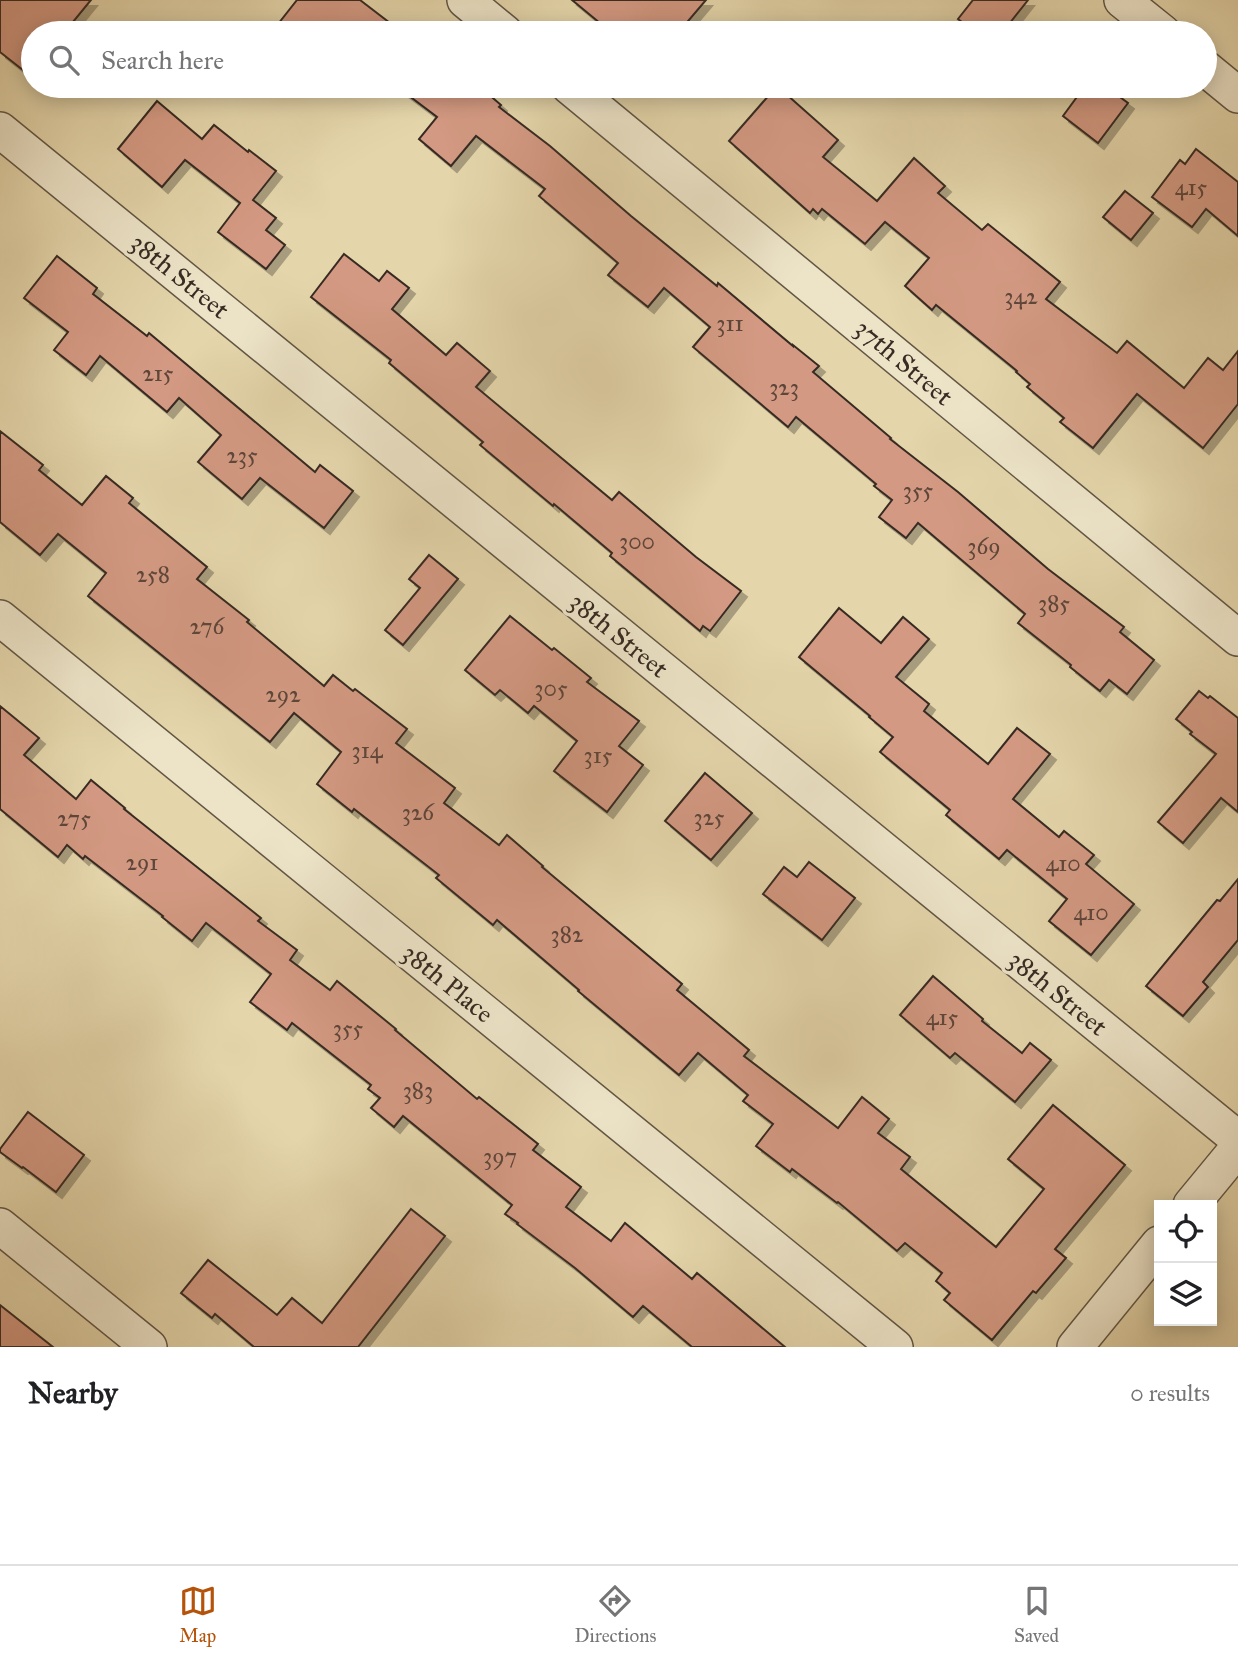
<!DOCTYPE html>
<style>
body{margin:0;font-family:"IM FELL Great Primer",serif;background:#f6f6f6;color:#202124}
.controls{position:absolute;right:21px;bottom:21px;display:grid;overflow:hidden;border-radius:0px;box-shadow:0 4px 18px #0003}
.controls button{width:63px;height:63px;display:grid;place-items:center;padding:0;border:0;border-bottom:2px solid #e0e0e0;background:#fff;color:#202124;font:35px sans-serif}
.list{margin:0;padding:0;list-style:none}
h2{display:flex;justify-content:space-between;align-items:center;height:91px;margin:0;padding:0 28px;font-size:30px}
h2 small{font-size:23px;font-weight:400;color:#757577}
.icon{flex:none;width:38px;height:38px;fill:none;stroke:currentColor;stroke-width:2;stroke-linecap:round;stroke-linejoin:round}
.map{position:relative;flex:none;width:1238px;height:1347px;overflow:hidden}
.search{position:absolute;background:#fff;box-shadow:0 4px 18px #0003;left:21px;right:21px;top:21px;height:77px;display:flex;align-items:center;gap:18px;box-sizing:border-box;padding:0 24px;border-radius:38px;color:#757577;font-size:26px}
.sheet{height:217px;background:#fff}
nav{display:flex;justify-content:space-around;align-items:center;box-sizing:border-box;height:98px;border-top:2px solid #e0e0e0;background:#fff;font-size:19px;color:#757577}
nav a{display:grid;justify-items:center;gap:4px}
nav .on{color:#b45309}
.map>svg:first-child{display:block}
</style>
<div class="map">
<svg width="1238" height="1347" viewBox="0 0 1238 1347">
<defs>
<filter id="shadow"><feDropShadow dx="6" dy="6" stdDeviation="0" flood-color="#0004"/></filter>
</defs>
<rect width="100%" height="100%" fill="#e4d5aa"/>
<filter id="stains"><feTurbulence type="fractalNoise" baseFrequency=".00286" numOctaves="4"/><feColorMatrix values="0 0 0 0 .2 0 0 0 0 .09 0 0 0 0 .02 0 0 0 .5 -.17"/></filter>
<radialGradient id="worn" r=".72"><stop offset=".6" stop-color="#630" stop-opacity="0"/><stop offset="1" stop-color="#630" stop-opacity=".3"/></radialGradient>
<g fill="#d39982" stroke="#372b23" stroke-width="2" filter="url(#shadow)">
<polygon points="0,0 91,0 64,33 33,33 33,78 0,52"/>
<polygon points="297,0 360,0 403,33 271,33"/>
<polygon points="572,0 706,0 678,33 612,33"/>
<polygon points="973,0 1028,0 1002,33 976,33 958,19"/>
<polygon points="396,86 479,86 501,105 499,107 550,146 631,216 717,286 718,283 793,346 793,345 819,366 813,372 891,438 890,439 958,492 1048,569 1124,627 1120,632 1154,660 1127,694 1109,680 1100,691 1070,667 1071,665 1018,623 1025,614 918,523 906,538 879,517 892,500 874,486 876,484 796,417 788,427 693,347 710,327 664,288 648,307 608,275 618,263 539,196 545,189 476,136 451,166 419,139 437,117"/>
<polygon points="777,86 838,140 823,157 877,201 914,158 945,186 938,193 982,230 988,224 1060,282 1046,299 1117,353 1127,341 1184,388 1208,358 1223,370 1238,351 1238,404 1203,448 1137,394 1093,448 1060,422 1064,418 1027,387 1030,384 1016,372 1017,371 936,305 932,310 905,286 929,258 885,222 865,244 822,209 818,214 813,209 810,213 729,141"/>
<polygon points="1085,86 1105,86 1128,103 1098,143 1063,116"/>
<polygon points="157,101 202,139 214,125 248,152 249,150 276,171 253,200 276,218 266,230 285,245 266,269 218,232 240,203 185,160 162,187 118,149"/>
<polygon points="1196,149 1238,182 1238,236 1206,209 1192,227 1152,197 1180,160 1185,164"/>
<polygon points="1125,191 1153,213 1131,240 1103,217"/>
<polygon points="344,254 379,281 387,271 409,288 392,309 446,355 457,343 490,371 476,387 612,500 619,492 696,557 741,591 710,631 703,626 700,631 610,556 612,553 554,504 553,506 480,445 483,442 389,363 391,360 311,297"/>
<polygon points="57,256 97,288 93,294 147,336 149,333 315,472 320,465 353,491 324,528 260,478 242,499 198,462 221,435 179,398 167,412 100,356 86,375 54,350 68,332 24,298"/>
<polygon points="0,431 43,465 39,470 82,505 106,476 133,498 129,503 207,567 197,579 249,620 247,622 324,686 333,675 353,691 355,689 407,729 396,743 455,788 444,803 499,845 507,835 543,866 542,867 682,984 677,990 749,1050 744,1056 838,1128 862,1097 889,1119 878,1133 910,1157 901,1169 996,1247 1044,1189 1008,1159 1053,1105 1125,1165 1055,1249 1066,1258 1036,1293 1033,1291 992,1340 944,1300 950,1293 936,1281 942,1273 905,1243 897,1251 838,1202 837,1203 792,1169 790,1172 756,1146 773,1124 743,1101 748,1095 698,1053 679,1075 578,991 579,990 497,920 493,925 436,878 439,875 354,809 352,812 317,784 341,752 294,713 270,742 88,596 106,573 58,534 40,555 0,522"/>
<polygon points="429,555 458,579 403,645 385,630 420,588 409,579"/>
<polygon points="839,608 881,643 903,617 929,639 896,677 929,704 924,711 988,764 1017,728 1050,754 1013,799 1059,837 1064,831 1094,855 1086,864 1134,904 1091,955 1049,921 1067,899 1007,850 999,859 946,815 950,810 880,752 893,737 869,717 870,716 799,657"/>
<polygon points="510,616 552,650 554,648 591,678 587,682 639,721 619,746 643,765 607,812 554,771 577,741 534,706 528,713 500,690 495,695 465,670"/>
<polygon points="1199,691 1208,698 1210,696 1238,718 1238,812 1221,798 1183,843 1158,822 1216,754 1190,734 1192,732 1176,719"/>
<polygon points="0,706 39,738 24,755 76,799 91,780 125,808 124,809 261,918 258,921 297,950 290,960 330,990 337,981 396,1029 395,1030 477,1099 479,1097 538,1144 533,1150 581,1187 566,1207 611,1241 625,1223 692,1279 697,1273 785,1347 692,1347 643,1306 633,1317 575,1268 517,1224 518,1223 505,1214 512,1205 403,1116 394,1127 371,1108 380,1098 368,1089 371,1085 292,1023 287,1030 250,1002 271,974 206,923 192,941 162,917 163,916 85,856 83,859 67,845 58,857 0,809"/>
<polygon points="705,773 752,813 711,860 665,821"/>
<polygon points="809,862 855,898 822,940 763,894 784,867 797,877"/>
<polygon points="1238,879 1238,940 1203,982 1208,987 1183,1016 1146,986 1217,900 1220,901"/>
<polygon points="933,976 983,1019 982,1021 1022,1053 1030,1043 1051,1060 1015,1102 955,1053 950,1058 900,1015"/>
<polygon points="28,1112 84,1155 56,1192 23,1167 22,1168 0,1152 0,1149"/>
<polygon points="411,1209 445,1236 358,1347 254,1347 215,1314 212,1318 181,1293 208,1260 277,1315 292,1298 322,1323"/>
<polygon points="0,1305 53,1347 0,1347"/>
</g>
<g fill="none" stroke-linecap="round" stroke-linejoin="round">
<g stroke="#625645" stroke-width="38">
<g id="street">
<polyline points="465,0 505,33"/>
<polyline points="1122,0 1163,33"/>
<polyline points="1205,68 1238,95"/>
<polyline points="569,86 1238,638"/>
<polyline points="0,130 1238,1139"/>
<polyline points="0,618 895,1347"/>
<polyline points="1191,1205 1238,1148"/>
<polyline points="0,1226 149,1347"/>
<polyline points="1075,1347 1159,1244"/>
</g>
</g>
<use href="#street" stroke="#ede4c8" stroke-width="35"/>
</g>
<g text-anchor="middle" dominant-baseline="central" stroke-width="7" stroke-linejoin="round" paint-order="stroke">
<g font-size="23" fill="#5e463b">
<text x="1191" y="187">415</text>
<text x="1021" y="296">342</text>
<text x="730" y="323">311</text>
<text x="158" y="373">215</text>
<text x="784" y="387">323</text>
<text x="242" y="455">235</text>
<text x="918" y="490">355</text>
<text x="637" y="541">300</text>
<text x="984" y="546">369</text>
<text x="153" y="574">258</text>
<text x="1054" y="603">385</text>
<text x="207" y="626">276</text>
<text x="551" y="688">305</text>
<text x="283" y="694">292</text>
<text x="367" y="750">314</text>
<text x="598" y="755">315</text>
<text x="418" y="812">326</text>
<text x="709" y="817">325</text>
<text x="74" y="818">275</text>
<text x="142" y="862">291</text>
<text x="1063" y="863">410</text>
<text x="1091" y="912">410</text>
<text x="567" y="934">382</text>
<text x="942" y="1017">415</text>
<text x="348" y="1028">355</text>
<text x="418" y="1090">383</text>
<text x="500" y="1156">397</text>
</g>
<g font-size="26" fill="#372b23" stroke="#ede4c8">
<text transform="translate(180 276) rotate(39)">38th Street</text>
<text transform="translate(904 362) rotate(40)">37th Street</text>
<text transform="translate(619 635) rotate(39)">38th Street</text>
<text transform="translate(448 983) rotate(39)">38th Place</text>
<text transform="translate(1058 993) rotate(39)">38th Street</text>
</g>
</g>
<rect width="100%" height="100%" filter="url(#stains)"/>
<rect width="100%" height="100%" fill="url(#worn)"/>
</svg>
<div class="controls">
<button><svg class="icon" aria-label="locate" viewBox="0 0 24 24"><circle cx="12" cy="12" r="6"/><path d="M12 2v4M12 18v4M2 12h4M18 12h4"/></svg></button>
<button><svg class="icon" aria-label="layers" viewBox="0 0 24 24"><path d="M12 4l9 5-9 5-9-5zM3 14l9 5 9-5"/></svg></button>
</div>
<div class="search"><svg class="icon" aria-label="search" viewBox="0 0 24 24"><circle cx="10" cy="10" r="6"/><path d="M15 15l6 6"/></svg>Search here</div>
</div>
<section class="sheet">
<h2>Nearby<small>0 results</small></h2>
<ul class="list">
</ul>
</section>
<nav>
<a class="on"><svg class="icon" aria-label="map" viewBox="0 0 24 24"><path d="M3 6l6-2 6 2 6-2v14l-6 2-6-2-6 2zM9 4v14M15 6v14"/></svg>Map</a>
<a><svg class="icon" aria-label="directions" viewBox="0 0 24 24"><path d="M12 3l9 9-9 9-9-9zM9 14v-3h6M13 9l2 2-2 2"/></svg>Directions</a>
<a><svg class="icon" aria-label="saved" viewBox="0 0 24 24"><path d="M7 4h10v16l-5-4-5 4z"/></svg>Saved</a>
</nav>
